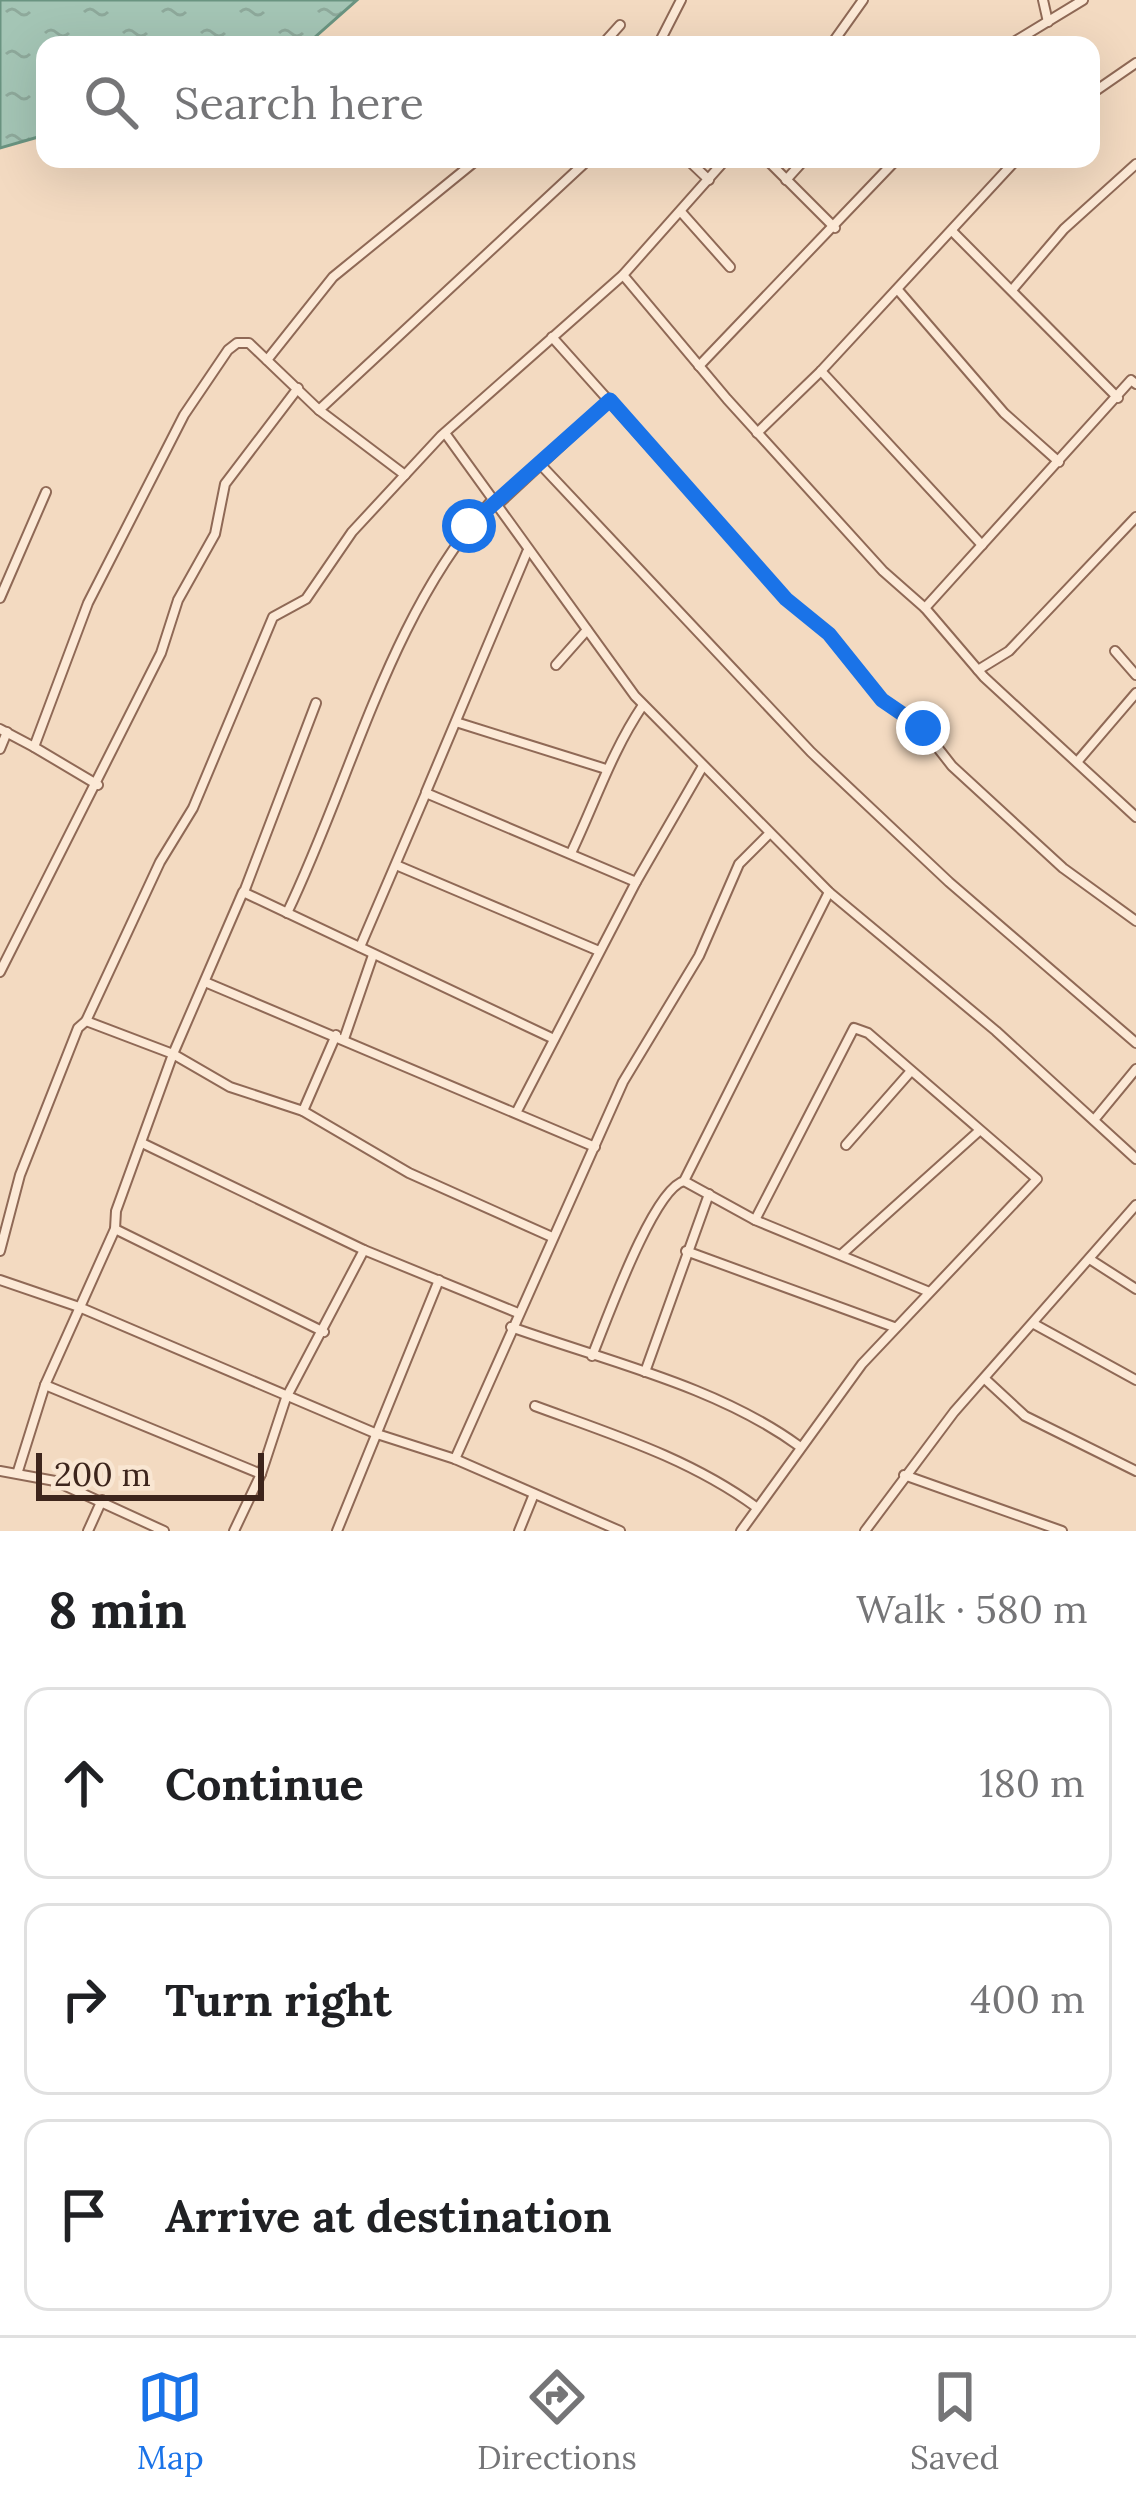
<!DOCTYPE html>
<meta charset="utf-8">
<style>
body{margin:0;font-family:Lora,serif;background:#f2f2f2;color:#202124}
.scale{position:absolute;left:36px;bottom:30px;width:228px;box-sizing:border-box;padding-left:12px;border:6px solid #3d251c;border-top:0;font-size:33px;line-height:42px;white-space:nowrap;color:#3d251c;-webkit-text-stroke:9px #f9e6d2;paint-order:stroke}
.stop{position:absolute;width:36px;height:36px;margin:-27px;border:9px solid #1a73e8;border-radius:50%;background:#fff}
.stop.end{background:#1a73e8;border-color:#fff;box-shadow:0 3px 12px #0008}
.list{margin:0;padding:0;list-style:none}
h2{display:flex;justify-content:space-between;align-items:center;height:156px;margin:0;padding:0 48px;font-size:51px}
h2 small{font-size:39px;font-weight:400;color:#757577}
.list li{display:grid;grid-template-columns:78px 1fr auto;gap:36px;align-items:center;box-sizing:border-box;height:192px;margin:0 24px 24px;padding:0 24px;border:3px solid #e0e0e0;border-radius:24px}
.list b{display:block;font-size:45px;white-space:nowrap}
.list em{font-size:39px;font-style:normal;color:#757577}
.icon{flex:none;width:66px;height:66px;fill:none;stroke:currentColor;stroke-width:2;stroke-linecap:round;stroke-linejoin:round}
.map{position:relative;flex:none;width:1136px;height:1531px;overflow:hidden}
.search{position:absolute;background:#fff;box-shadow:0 12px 48px #0002;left:36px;right:36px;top:36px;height:132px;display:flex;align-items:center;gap:30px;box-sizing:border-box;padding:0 42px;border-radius:24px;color:#757577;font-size:45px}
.sheet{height:804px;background:#fff}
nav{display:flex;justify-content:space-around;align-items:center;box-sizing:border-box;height:168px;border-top:3px solid #e0e0e0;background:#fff;font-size:33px;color:#757577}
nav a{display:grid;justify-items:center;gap:6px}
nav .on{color:#1a73e8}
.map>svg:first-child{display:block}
</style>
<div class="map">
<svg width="1136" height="1531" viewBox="0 0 1136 1531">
<defs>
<pattern id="water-ripples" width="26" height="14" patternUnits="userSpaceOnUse" patternTransform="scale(3)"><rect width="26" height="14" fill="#a4c5b5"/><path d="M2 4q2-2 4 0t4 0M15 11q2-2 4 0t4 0" fill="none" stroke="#8ea99b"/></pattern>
</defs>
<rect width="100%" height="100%" fill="#f3dac1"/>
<polygon fill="url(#water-ripples)" stroke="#6a9481" stroke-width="3" points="0,0 357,0 306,45 45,45 45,135 0,148"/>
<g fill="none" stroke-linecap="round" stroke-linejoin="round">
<g stroke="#8f6956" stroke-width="12">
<g id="minor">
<polyline points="1043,0 1048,22"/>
<polyline points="602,45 620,25"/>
<polyline points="658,45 681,0"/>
<polyline points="831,45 863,0"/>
<polyline points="1009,45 1083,0"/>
<polyline points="1091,94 1136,63"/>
<polyline points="687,159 709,180"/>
<polyline points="766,159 835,228"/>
<polyline points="786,180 805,159"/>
<polyline points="682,213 730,267"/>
<polyline points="952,231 1118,398"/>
<polyline points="623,275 727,399 883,571 925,608 984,677 1136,817"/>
<polyline points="898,290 1004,413 1059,462"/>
<polyline points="1012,290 1064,229 1136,164"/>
<polyline points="552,337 786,599 829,634 882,700 923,729 952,766 1063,868 1136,921"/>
<polyline points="267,360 333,277 478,159"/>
<polyline points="699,366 897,159"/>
<polyline points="821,371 982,545"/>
<polyline points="319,410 589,159"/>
<polyline points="445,433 635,696 829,892 996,1031 1136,1159"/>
<polyline points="757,433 821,371 1017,159"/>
<polyline points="540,464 811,752 949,882 1136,1043"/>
<polyline points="496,506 610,400"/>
<polyline points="0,598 46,492"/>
<polyline points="925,608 1131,380 1136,384"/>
<polyline points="1115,651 1136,675"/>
<polyline points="556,665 587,630"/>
<polyline points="978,670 1009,651 1136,517"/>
<polyline points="459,723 606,769"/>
<polyline points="0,729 34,747"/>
<polyline points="0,749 7,732"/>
<polyline points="1077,762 1136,693"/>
<polyline points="98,785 34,747 88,603 184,415 228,350 237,343 249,343 319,410 405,475"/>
<polyline points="426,792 527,552"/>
<path d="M572 851C596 800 612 751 643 705"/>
<polyline points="396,865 599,951"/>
<polyline points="244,892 316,703"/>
<path d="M287 913C353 776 389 614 493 499"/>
<polyline points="360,947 426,793 636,882"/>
<polyline points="0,972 161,653 178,600 215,534 225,484 298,388"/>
<polyline points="205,982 595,1147"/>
<polyline points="86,1021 160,862 193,808 273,617 306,599 352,532 441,436 623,275 726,159"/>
<polyline points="344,1039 373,955"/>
<polyline points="303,1111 336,1035"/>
<polyline points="516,1113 636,882 703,766"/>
<polyline points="1094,1120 1136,1069"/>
<polyline points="142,1143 364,1250 518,1313"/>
<polyline points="846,1145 911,1071"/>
<polyline points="684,1181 755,1220 927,1291"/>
<polyline points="115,1229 324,1332"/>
<polyline points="0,1251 20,1175 78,1028 86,1021 173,1054 230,1087 303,1111 409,1173 552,1237"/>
<polyline points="686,1251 894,1327"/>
<polyline points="842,1254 979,1131"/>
<polyline points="1091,1260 1136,1289"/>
<polyline points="0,1280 79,1307 377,1434 455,1459 620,1531"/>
<polyline points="1034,1324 1136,1380"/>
<path d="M511 1327C606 1361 717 1386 799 1446"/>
<path d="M592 1356C606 1322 653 1189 684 1181L829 892"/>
<polyline points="645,1372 709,1194"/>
<polyline points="985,1379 1025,1416 1136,1471"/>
<polyline points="45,1385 261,1474"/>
<path d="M535 1406C611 1434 689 1458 756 1507"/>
<polyline points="455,1459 623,1082 699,956 739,864 769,834"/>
<polyline points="0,1471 55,1481 164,1531"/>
<polyline points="18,1471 45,1385 115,1229 116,1211 173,1054 243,892 554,1039"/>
<polyline points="904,1475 1062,1531"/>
<polyline points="88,1531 102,1500"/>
<polyline points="234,1531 261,1474 286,1398 364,1250"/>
<polyline points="337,1531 439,1280"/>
<polyline points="519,1531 534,1494"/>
<polyline points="741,1531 862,1364 1037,1179 868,1033 854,1028 755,1220"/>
<polyline points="865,1531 954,1412 1136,1205"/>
</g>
</g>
<use href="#minor" stroke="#fce9d6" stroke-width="8"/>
</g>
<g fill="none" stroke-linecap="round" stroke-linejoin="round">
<polyline stroke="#1a73e8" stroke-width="15" points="469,526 610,400 786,599 829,634 882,700 923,728"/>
</g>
</svg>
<div class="scale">200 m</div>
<div class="stop" style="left:469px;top:526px"></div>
<div class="stop end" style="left:923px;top:728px"></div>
<div class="search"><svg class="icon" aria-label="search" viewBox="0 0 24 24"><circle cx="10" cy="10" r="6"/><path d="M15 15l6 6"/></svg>Search here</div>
</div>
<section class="sheet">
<h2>8 min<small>Walk · 580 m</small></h2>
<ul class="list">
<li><svg class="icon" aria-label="ahead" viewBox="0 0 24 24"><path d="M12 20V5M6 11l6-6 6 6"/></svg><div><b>Continue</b></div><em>180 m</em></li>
<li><svg class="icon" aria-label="right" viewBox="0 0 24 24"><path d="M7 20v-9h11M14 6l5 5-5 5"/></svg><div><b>Turn right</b></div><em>400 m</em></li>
<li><svg class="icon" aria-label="arrive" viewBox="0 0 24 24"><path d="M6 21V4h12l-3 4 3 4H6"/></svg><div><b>Arrive at destination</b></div></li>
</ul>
</section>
<nav>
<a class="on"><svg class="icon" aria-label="map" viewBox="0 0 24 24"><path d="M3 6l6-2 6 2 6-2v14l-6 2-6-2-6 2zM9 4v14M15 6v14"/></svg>Map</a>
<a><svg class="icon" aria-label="directions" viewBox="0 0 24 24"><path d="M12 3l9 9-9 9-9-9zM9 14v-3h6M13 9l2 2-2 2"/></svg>Directions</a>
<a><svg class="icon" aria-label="saved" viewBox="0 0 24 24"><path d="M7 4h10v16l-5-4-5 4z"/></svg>Saved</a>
</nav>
